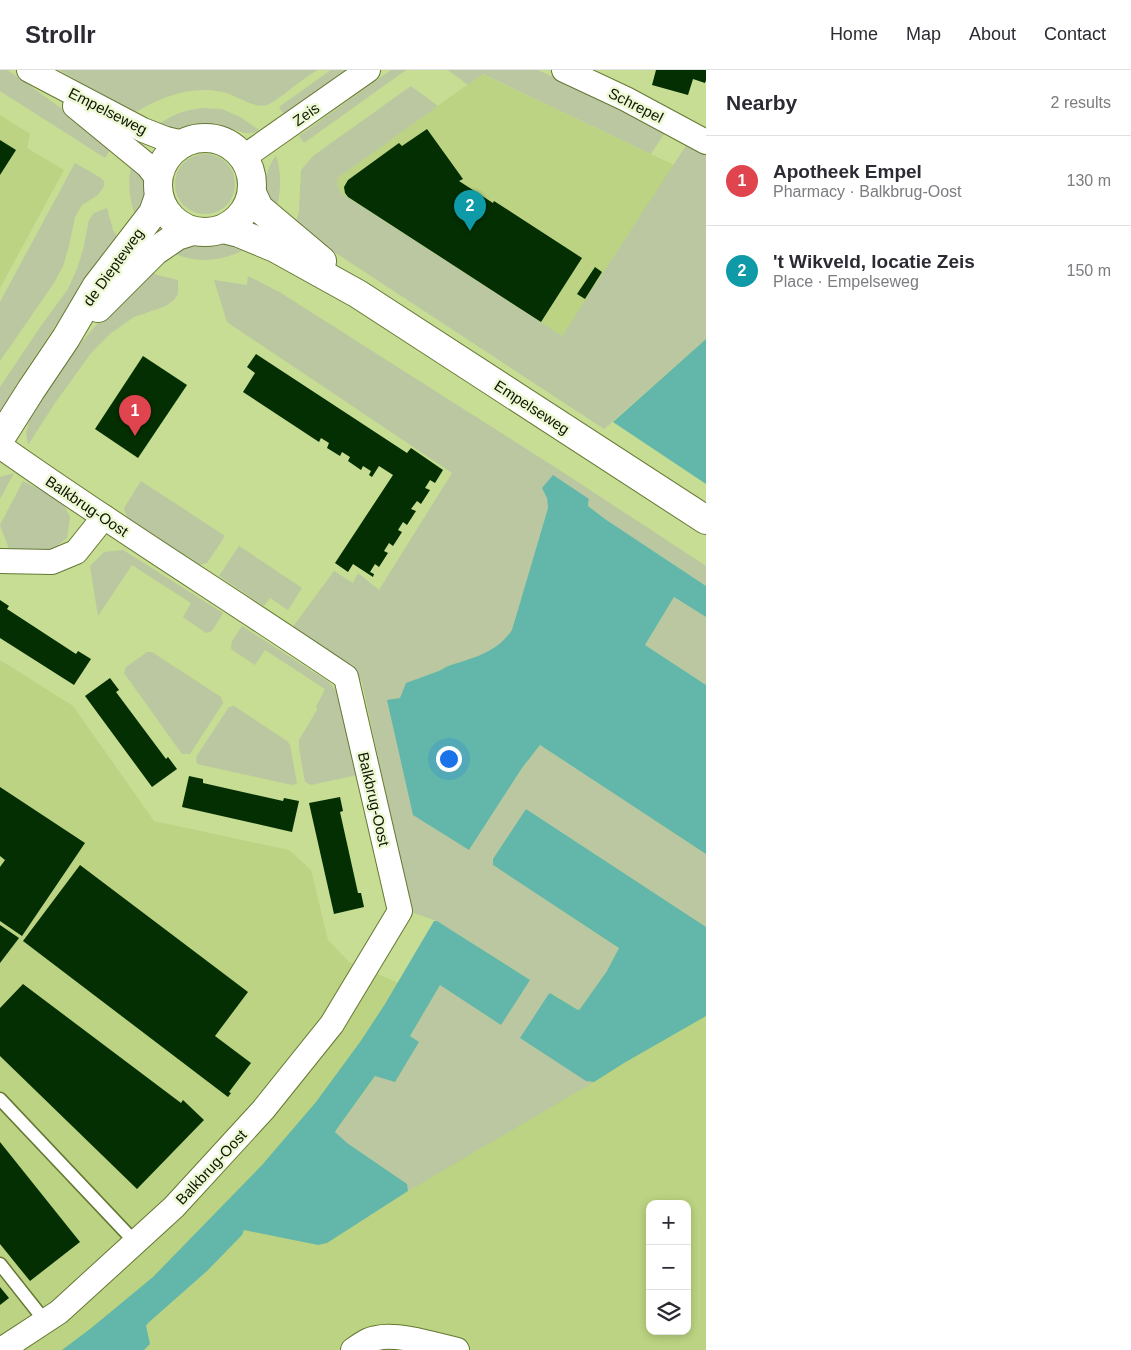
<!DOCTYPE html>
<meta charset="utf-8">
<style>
body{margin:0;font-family:Arial,sans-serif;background:#f7f7f7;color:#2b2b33}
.controls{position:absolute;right:15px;bottom:15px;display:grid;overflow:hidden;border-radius:10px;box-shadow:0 2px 8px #0003}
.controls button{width:45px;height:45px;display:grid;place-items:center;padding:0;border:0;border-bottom:1px solid #e1e1e2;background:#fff;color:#2b2b33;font:25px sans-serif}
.you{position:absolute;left:448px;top:688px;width:18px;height:18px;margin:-12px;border:4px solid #fff;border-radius:50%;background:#1a73e8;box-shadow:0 0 0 8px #1a73e833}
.badge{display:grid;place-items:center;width:32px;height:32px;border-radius:50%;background:#b45309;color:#fff;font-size:16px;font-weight:700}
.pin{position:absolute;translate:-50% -41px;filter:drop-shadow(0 1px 2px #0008)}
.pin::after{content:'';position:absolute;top:26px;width:18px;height:15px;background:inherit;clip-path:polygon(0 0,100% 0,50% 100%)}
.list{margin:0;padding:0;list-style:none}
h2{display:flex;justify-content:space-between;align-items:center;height:65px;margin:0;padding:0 20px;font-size:21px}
h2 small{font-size:16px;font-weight:400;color:#7c7c81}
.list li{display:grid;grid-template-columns:32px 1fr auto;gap:15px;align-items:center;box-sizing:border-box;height:90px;padding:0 20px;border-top:1px solid #e1e1e2}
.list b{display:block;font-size:19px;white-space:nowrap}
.list p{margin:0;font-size:16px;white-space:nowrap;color:#7c7c81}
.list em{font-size:16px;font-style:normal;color:#7c7c81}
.icon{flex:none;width:28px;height:28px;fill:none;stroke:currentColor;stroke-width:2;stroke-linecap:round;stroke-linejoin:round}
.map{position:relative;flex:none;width:706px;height:1280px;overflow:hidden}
header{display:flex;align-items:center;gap:30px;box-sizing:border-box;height:70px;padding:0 25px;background:#fff;border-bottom:1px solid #e1e1e2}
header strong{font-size:24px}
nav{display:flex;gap:28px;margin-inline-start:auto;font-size:18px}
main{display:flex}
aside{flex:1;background:#fff}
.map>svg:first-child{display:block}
</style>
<header>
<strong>Strollr</strong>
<nav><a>Home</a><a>Map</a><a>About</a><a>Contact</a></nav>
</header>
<main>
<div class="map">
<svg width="706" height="1280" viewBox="0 0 706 1280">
<rect width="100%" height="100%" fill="#c6dd93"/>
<g fill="#bbd382" fill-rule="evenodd">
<polygon points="482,4 674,95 562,266 341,123 338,119 337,113 339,107"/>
<polygon points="0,45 30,64 27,78 64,100 0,218"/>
<path d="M0 590 73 636 154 751 289 780 311 800 328 870 349 892 420 922 706 706V1280H0ZM650 1134H687V1261H650Z"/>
</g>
<g fill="#bac7a1">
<polygon points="0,0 7,0 29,15 113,76 105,88 0,21"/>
<path d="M59 0H317C305 8 294 16 283 25 278 28 272 33 267 35 254 39 236 25 223 22 192 15 159 27 133 44Z"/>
<polygon points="331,0 346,0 284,44 279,37"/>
<polygon points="391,0 406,0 304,73 299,66"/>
<polygon points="448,0 538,0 622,39 666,61 651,84 483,4 468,15"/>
<path d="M411 16 438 36 339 107C336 114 337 117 341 123L562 266 687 74 706 85V269L604 359 293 155 297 149 299 141 301 100 313 86Z"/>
<path d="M201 38 222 39 240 47 259 60 253 63H245L219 55 204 53 189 55 171 60 156 56C172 45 182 41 201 38Z"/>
<circle cx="205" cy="114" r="30"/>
<path d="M276 85C282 105 281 121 276 141 274 137 269 132 267 127 262 113 268 97 276 85Z"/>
<path d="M132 92C149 117 147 121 137 150 129 130 127 112 132 92Z"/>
<polygon points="75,93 101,108 104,111 104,116 98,125 82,135 75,147 69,176 63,196 54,213 0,291 0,232"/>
<polygon points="107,138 113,160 120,171 53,259 17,313 0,343 0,317 43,253 68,219 77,199 83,180 89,150 94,143"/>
<path d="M227 171 244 180C217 193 195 193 167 181L192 174H215Z"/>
<polygon points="146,198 157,205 178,210 178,224 174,230 166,236 134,247 111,263 91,283 55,333 28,375 26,363 32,341 79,275"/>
<path d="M248 206 281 223 558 399 706 496V516L605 449 588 436V433L589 429 547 428 548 438 512 561C496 584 471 588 446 597L439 601 469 780 522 698 540 675 706 784V857L526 739 493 795 619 878 607 901 580 939 578 940 554 924 586 1011 594 1012 408 1121 407 1114 347 1073 335 1062 336 1060 376 1006 395 1012 419 972 410 966 440 915 501 955 530 910 437 851 411 842 362 612 352 596 292 558 334 501 353 513 358 503 379 520 452 403 227 252 214 210 247 215Z"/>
<polygon points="14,403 0,429 0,407"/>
<polygon points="23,411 62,431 70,447 67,468 50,481 9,479 0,455"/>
<polygon points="141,411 225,466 207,493 200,495 127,447 124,438"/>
<polygon points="239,476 302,518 288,540 270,528 264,536 219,506"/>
<polygon points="123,480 223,543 212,561 206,563 183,547 191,533 132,495 98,546 90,496 104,482"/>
<polygon points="674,527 706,547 706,615 645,575"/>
<polygon points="242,556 329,612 337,622 357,705 311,715 305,712 299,678 299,670 317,640 316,637 325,619 265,580 255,595 231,579 232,571"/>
<polygon points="147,582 152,582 221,627 223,633 190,684 182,684 124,603 126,597"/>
<polygon points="234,636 287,671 290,675 297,713 292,715 197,694 196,687 229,637"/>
</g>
<g fill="#62b7aa">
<polygon points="706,269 706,414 613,352"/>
<path d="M553 405 589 429 588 433V436L605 449 706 516V547L674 527 645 575 706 615V784L540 675 522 698 469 780 413 745 387 630 400 628 406 613 439 601 446 597C471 588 496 584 512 560L548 438 547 428 542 418Z"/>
<polygon points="526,739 706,857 706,946 624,993 594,1012 586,1011 520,968 548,925 550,923 578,940 580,939 607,901 619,878 493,795 493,789"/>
<polygon points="434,851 437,851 530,910 501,955 440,915 410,966 419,972 395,1012 375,1006 336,1060 335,1062 347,1073 407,1114 408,1121 327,1173 318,1175 244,1160 242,1165 207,1201 148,1253 146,1256 150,1274 144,1280 62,1280 90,1259 153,1207 262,1095 316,1032 360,972 385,934"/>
</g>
<g fill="#032f02">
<polygon points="656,0 706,0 706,10 705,13 693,9 688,25 652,15"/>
<polygon points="427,59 463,109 459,111 493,133 494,131 582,188 541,252 348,127 345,123 344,117 348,110 399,73 402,76"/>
<polygon points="0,70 16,80 0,105"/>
<polygon points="595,197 602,202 585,229 577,224"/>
<polygon points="256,284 407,383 411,378 443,400 435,413 430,410 425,418 430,420 421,434 417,431 411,439 416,441 407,455 403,452 398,460 402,462 393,476 389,473 384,481 388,483 379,497 375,494 370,502 374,504 373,507 353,494 348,502 335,493 393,405 379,396 372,407 369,405 371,401 363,396 361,400 348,391 350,387 342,382 340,386 327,378 329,373 321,368 319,372 243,322 255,303 247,297"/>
<polygon points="143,286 187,315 138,388 95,359"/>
<polygon points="0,530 9,536 7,539 76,584 78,581 91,589 74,615 0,568"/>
<polygon points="110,608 119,620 116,622 166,689 168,687 177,699 152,717 85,626"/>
<polygon points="189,706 203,709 203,713 283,731 284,728 299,731 292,762 182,737"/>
<polygon points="0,717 85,773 22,866 0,851 0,797 5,790 0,786"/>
<polygon points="340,727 343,741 340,742 358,823 361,823 364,837 334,844 309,733"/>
<polygon points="80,795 248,922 215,966 251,993 229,1022 231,1023 228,1027 23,871"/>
<polygon points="0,855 19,868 0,893"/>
<polygon points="23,914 181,1033 183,1030 204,1050 137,1119 0,986 0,938"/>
<polygon points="0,1072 80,1172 30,1211 0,1174"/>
<polygon points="0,1217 9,1228 0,1235"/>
</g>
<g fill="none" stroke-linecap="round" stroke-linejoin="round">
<g stroke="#657832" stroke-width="15">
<g id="lane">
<polyline points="0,1029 135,1172"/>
<polyline points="0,1194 45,1251"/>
</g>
</g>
<g stroke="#657832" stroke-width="26">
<g id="street">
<polyline points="29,0 143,60 166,69 183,73"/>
<polyline points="564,0 626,29 706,72"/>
<polyline points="75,36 148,96 158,109"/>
<polyline points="244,87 368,0"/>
<path d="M0 376C113 456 231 529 346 607L400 841 332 954 263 1040 174 1137 59 1242 1 1280"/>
<polyline points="0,491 52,492 76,482 104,447"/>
<path d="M353 1280C360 1275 368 1269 377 1268 398 1263 436 1275 457 1280"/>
</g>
</g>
<g stroke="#657832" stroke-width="30">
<g id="secondary">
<circle cx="205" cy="115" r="47"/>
<polyline points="252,123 259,138 322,191"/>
<polyline points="223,159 239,163 275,178 358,224 706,450"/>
<polyline points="98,238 155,181 177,166 193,161"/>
<polyline points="0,369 31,320 66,268 96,217 153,143 159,126"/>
</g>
</g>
<use href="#lane" stroke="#fff" stroke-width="12"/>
<use href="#street" stroke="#fff" stroke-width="24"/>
<use href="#secondary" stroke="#fff" stroke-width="28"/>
</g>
<g text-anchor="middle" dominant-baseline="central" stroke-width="5" stroke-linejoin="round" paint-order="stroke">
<g font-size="15" fill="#0f1600" stroke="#edf9d4">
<text transform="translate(636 35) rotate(27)">Schrepel</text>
<text transform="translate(108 41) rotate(27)">Empelseweg</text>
<text transform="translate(306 44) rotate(-35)">Zeis</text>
<text transform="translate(113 197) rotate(-54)">de Diepteweg</text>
<text transform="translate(532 337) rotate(33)">Empelseweg</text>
<text transform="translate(87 436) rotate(34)">Balkbrug-Oost</text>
<text transform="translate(374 729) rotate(77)">Balkbrug-Oost</text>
<text transform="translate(211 1097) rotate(-47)">Balkbrug-Oost</text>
</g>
</g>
</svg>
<div class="controls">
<button>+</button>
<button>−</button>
<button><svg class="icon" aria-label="layers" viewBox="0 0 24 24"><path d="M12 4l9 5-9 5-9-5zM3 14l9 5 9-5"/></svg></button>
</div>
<div class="you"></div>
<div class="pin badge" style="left:135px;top:366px;background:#e0444e">1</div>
<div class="pin badge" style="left:470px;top:161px;background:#0f9aa8">2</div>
</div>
<aside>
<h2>Nearby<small>2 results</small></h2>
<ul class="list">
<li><span class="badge" style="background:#e0444e">1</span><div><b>Apotheek Empel</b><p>Pharmacy · Balkbrug-Oost</p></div><em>130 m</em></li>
<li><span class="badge" style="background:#0f9aa8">2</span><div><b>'t Wikveld, locatie Zeis</b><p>Place · Empelseweg</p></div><em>150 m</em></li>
</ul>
</aside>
</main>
